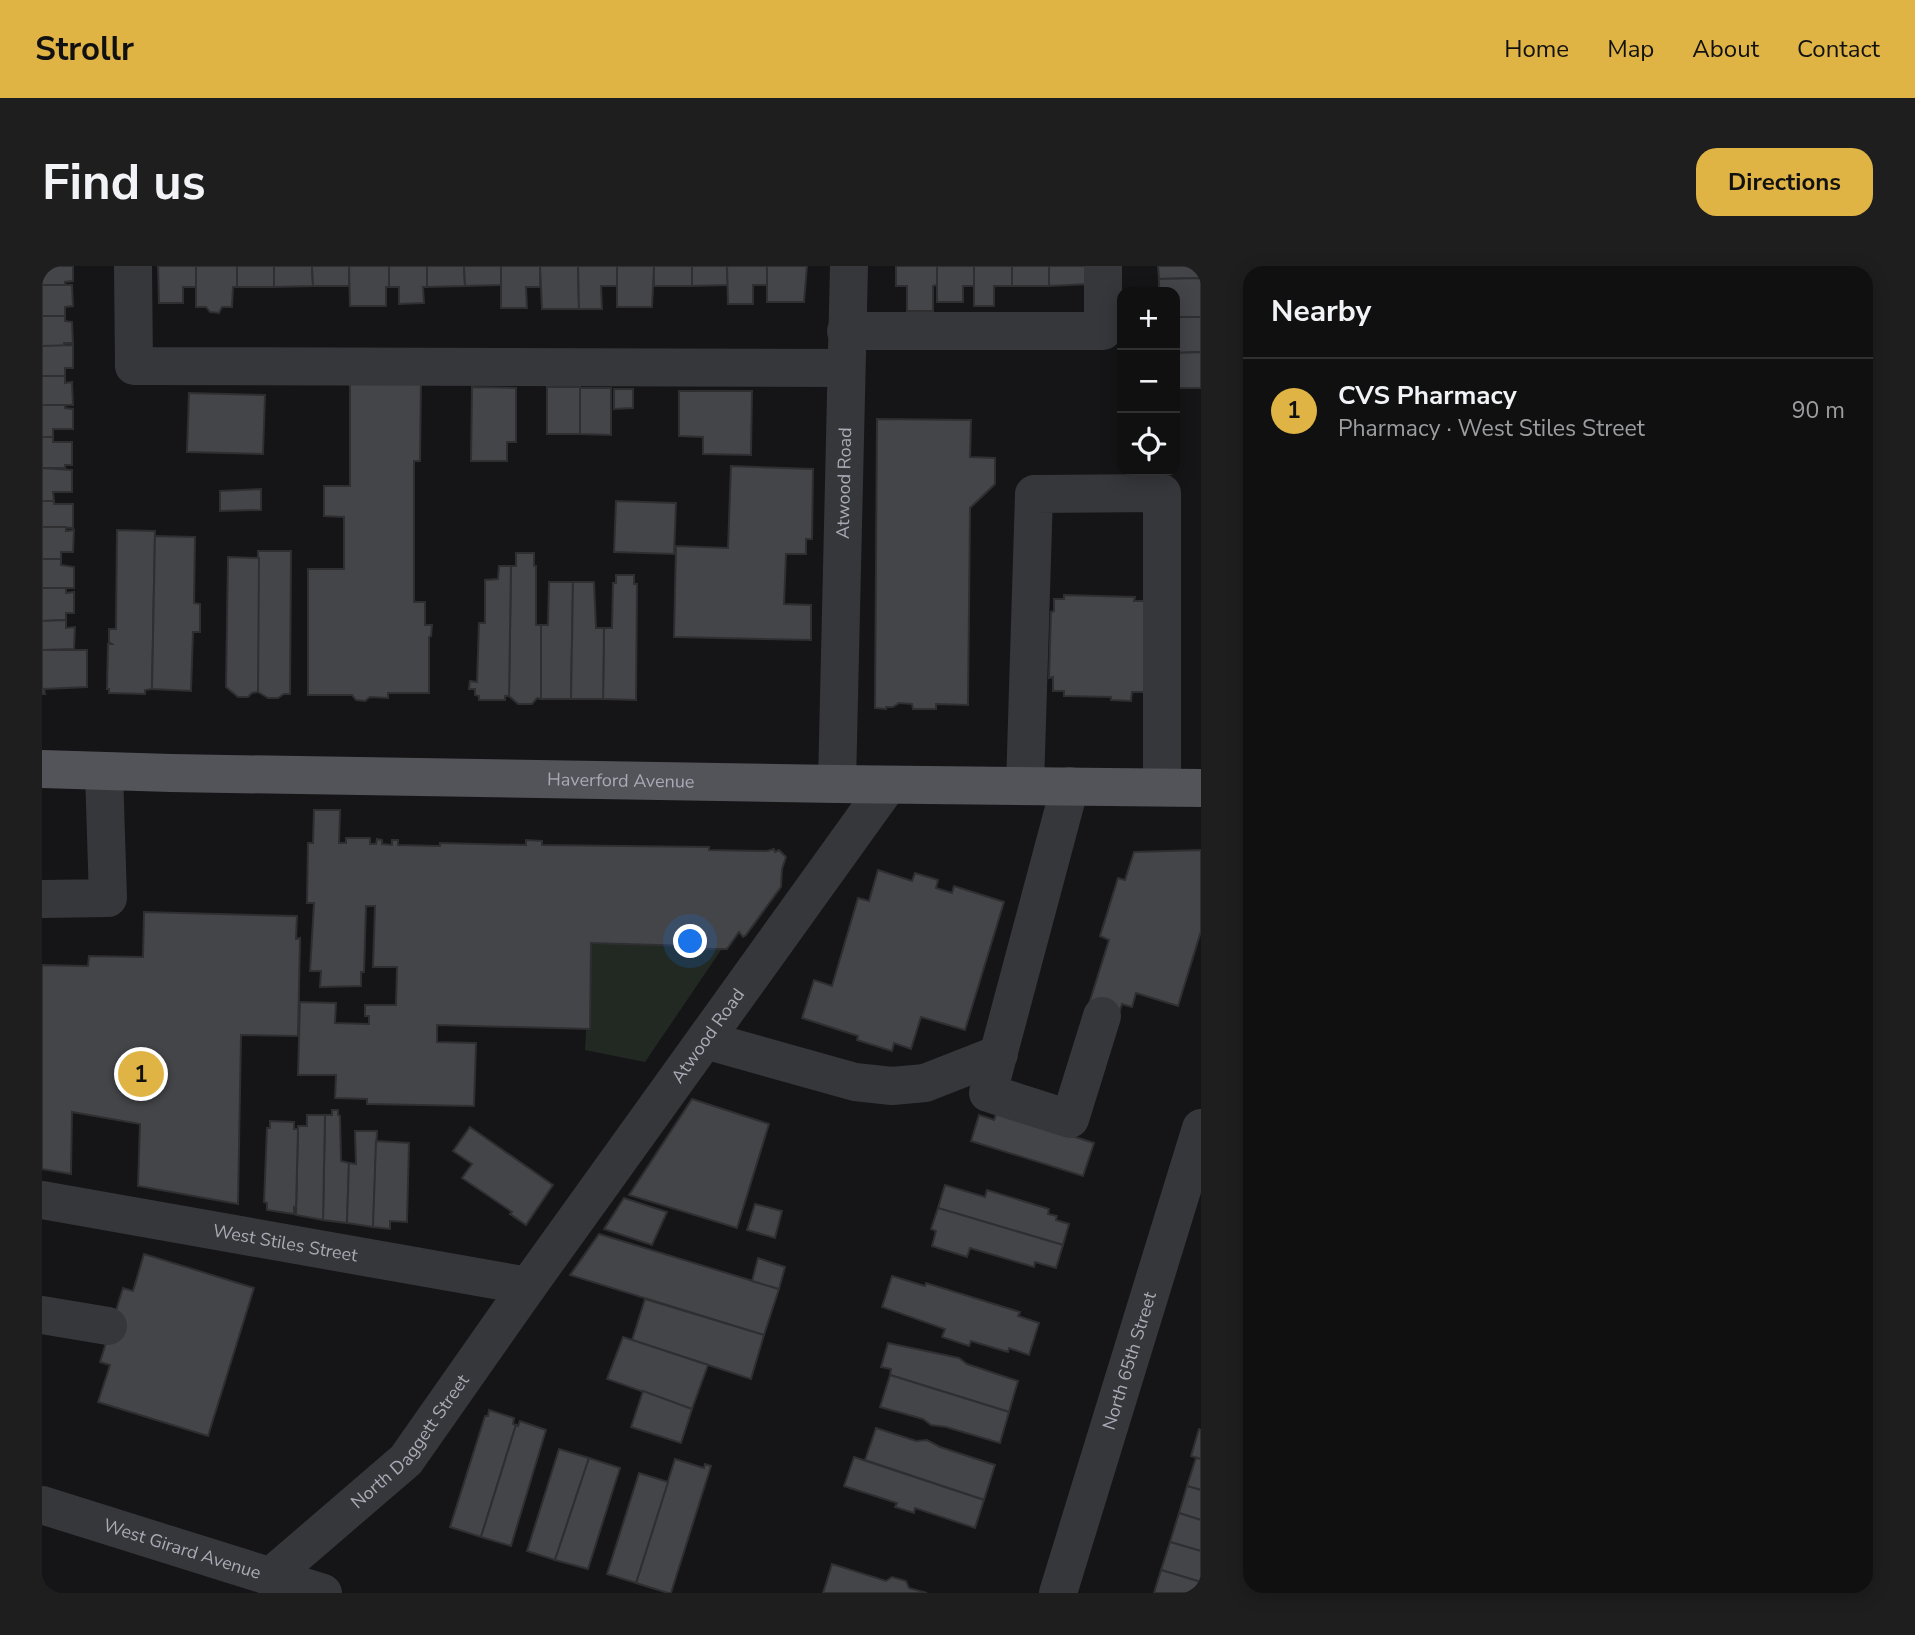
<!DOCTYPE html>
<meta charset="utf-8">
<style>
body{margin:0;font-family:"Nunito Sans",sans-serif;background:#1e1e1f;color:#f1f3f6}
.controls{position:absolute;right:21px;top:21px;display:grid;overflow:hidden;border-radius:14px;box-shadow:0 4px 18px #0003}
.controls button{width:63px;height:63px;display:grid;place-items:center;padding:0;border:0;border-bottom:2px solid #303031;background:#101011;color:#f1f3f6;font:35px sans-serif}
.you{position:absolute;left:649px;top:676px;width:24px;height:24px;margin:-18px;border:5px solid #fff;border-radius:50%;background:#1a73e8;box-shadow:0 0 0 10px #1a73e833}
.badge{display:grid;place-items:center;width:46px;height:46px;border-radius:50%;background:#e0b444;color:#111;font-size:23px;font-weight:700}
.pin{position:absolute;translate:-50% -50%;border:4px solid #fff;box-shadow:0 2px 7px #0006}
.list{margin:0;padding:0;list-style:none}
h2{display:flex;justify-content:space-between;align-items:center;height:91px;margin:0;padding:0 28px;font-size:30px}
h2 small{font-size:23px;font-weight:400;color:#9c9d9f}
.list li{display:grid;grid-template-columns:46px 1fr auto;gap:21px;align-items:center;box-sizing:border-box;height:105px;padding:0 28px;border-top:2px solid #303031}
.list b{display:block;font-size:26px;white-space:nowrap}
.list p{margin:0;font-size:23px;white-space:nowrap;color:#9c9d9f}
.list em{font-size:23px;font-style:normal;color:#9c9d9f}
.icon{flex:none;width:38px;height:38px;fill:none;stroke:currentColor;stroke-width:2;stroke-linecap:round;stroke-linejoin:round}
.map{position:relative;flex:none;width:1159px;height:1327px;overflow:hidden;border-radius:21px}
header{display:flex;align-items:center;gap:42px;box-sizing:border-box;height:98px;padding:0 35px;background:#e0b444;color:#111}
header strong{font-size:33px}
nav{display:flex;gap:38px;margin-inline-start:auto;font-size:24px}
.intro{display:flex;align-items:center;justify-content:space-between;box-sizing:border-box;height:168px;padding:0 42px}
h1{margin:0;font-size:49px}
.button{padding:18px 32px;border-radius:21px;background:#e0b444;color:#111;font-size:24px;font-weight:700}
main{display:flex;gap:42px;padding:0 42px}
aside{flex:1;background:#101011;border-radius:21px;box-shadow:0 4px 18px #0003}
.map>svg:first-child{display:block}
</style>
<header>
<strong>Strollr</strong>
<nav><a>Home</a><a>Map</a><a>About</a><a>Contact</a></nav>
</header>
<div class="intro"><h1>Find us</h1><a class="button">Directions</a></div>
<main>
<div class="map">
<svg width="1159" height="1327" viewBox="0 0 1159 1327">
<rect width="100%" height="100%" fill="#151517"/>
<polygon fill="#222923" points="549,676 681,681 603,796 543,784"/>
<g fill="#444549" stroke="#2f2f32" stroke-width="2">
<polygon points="0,0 31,0 31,15 23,16 23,19 0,19"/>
<polygon points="116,0 154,0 154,21 141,21 141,37 117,37"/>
<polygon points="154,0 195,0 195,21 191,21 190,41 180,41 177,47 168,46 164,41 154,41"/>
<rect x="195" y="0" width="37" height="21"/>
<polygon points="232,0 270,0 271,20 232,21"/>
<polygon points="270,0 307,0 307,20 271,20"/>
<polygon points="307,0 347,0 347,21 344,21 344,40 308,40"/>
<polygon points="347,0 385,0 385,21 381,21 382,37 357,38 357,21 347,21"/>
<polygon points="385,0 422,0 423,20 385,21"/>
<polygon points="422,0 459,0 459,19 423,20"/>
<polygon points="459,0 498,0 498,21 484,21 485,42 459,42"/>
<polygon points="498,0 536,0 537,43 500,43"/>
<polygon points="536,0 575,0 575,20 559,20 560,43 537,43"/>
<polygon points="575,0 612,0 610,41 575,41"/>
<rect x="612" y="0" width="38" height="20"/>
<polygon points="650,0 685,0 686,19 650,20"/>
<polygon points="685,0 725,0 725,19 711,19 711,38 686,38"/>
<polygon points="725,0 765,0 762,36 725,36"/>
<polygon points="854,0 895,0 895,19 891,20 891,45 865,45 865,20 854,20"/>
<polygon points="895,0 932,0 932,20 921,20 921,36 895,36"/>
<polygon points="932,0 970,0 970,20 952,20 952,40 932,40"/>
<rect x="970" y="0" width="37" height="20"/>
<polygon points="1007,0 1048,0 1048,18 1007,20"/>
<polygon points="1116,0 1159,0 1159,12 1117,13"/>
<polygon points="1159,12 1159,51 1133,51 1133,26 1117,26 1117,13"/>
<polygon points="0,19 30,19 31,40 23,41 23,50 0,50"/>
<polygon points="0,50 23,50 23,55 30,56 31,77 22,77 23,80 0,80"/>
<polygon points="1133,51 1159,51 1159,86 1133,87"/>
<polygon points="31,79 31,102 23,102 23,110 0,110 0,80"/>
<polygon points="1159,86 1159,122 1133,122 1133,87"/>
<polygon points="0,110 23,110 23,117 30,116 31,139 0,139"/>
<polygon points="308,111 379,111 378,195 372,195 372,336 383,336 383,359 390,359 389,370 387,371 387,427 346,427 346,432 328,431 323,435 314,434 310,429 266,429 266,303 302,303 302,251 282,250 282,220 308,220"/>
<polygon points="430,121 474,122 474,176 465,176 465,195 429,195"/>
<rect x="505" y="121" width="33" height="47"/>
<polygon points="538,122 569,122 569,169 538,168"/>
<polygon points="572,123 591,123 591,142 572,143"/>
<polygon points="637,125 710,125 709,189 661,188 661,171 637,170"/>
<polygon points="147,127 223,129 221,188 145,186"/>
<polygon points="0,139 23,139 23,142 31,143 31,163 11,163 11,171 0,171"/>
<polygon points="835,153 929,154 928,191 953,192 953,218 928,242 926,439 894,438 894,443 871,443 870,438 857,437 851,441 844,441 844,443 833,442"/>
<polygon points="0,171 11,171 11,176 30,176 30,199 23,199 23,202 0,202"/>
<polygon points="689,200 771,203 770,273 764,273 764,288 744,288 742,338 769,339 769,374 632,371 634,280 686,282"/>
<polygon points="0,202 30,204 30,226 11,226 12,235 0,235"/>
<polygon points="219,223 219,244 178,245 178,225"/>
<polygon points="0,235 12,235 12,238 31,238 31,262 0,261"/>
<polygon points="574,235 634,237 632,288 572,286"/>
<polygon points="0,261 24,261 24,265 32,264 31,286 19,286 19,293 0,293"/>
<polygon points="75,264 113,265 110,423 103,424 103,428 67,427 67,423 65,423 66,378 70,378 67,376 67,363 74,363"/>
<polygon points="113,270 153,271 152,337 158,338 158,366 151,366 149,425 110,423"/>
<polygon points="216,285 249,285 248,428 242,428 236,432 226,432 216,426"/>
<polygon points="474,287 492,287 492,300 494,300 494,359 499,359 499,433 495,432 490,438 476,438 467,430 469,300 474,300"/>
<polygon points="186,291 217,292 216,426 210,427 206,431 196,431 184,421"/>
<polygon points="0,293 19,293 19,299 32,301 32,322 0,322"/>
<polygon points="457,300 469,300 467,430 463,430 463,434 437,434 437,430 433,429 433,423 427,423 428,415 435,416 437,357 443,357 443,314 456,313"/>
<polygon points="574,309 592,309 592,318 595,318 594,434 561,433 562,362 570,362 571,317 574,317"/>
<polygon points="507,316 531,316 529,433 499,433 499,359 506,359"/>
<polygon points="531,316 552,316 554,362 562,362 561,433 529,433"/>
<polygon points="0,322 24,322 24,327 32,326 32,347 24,347 24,354 0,355"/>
<polygon points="1022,329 1093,331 1092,335 1105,335 1102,426 1090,426 1089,435 1069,434 1069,431 1022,430 1022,425 1011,425 1011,411 1007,412 1009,346 1012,345 1012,333 1022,333"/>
<polygon points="24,354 24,362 33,361 32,383 0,384 0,355"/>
<polygon points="0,384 45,384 45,421 2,423 3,428 0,428"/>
<polygon points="272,544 298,544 297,577 304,577 304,572 328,572 328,578 334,578 335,573 340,574 340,578 350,579 350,574 356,574 356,579 398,580 398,577 484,579 484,574 500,575 500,579 667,581 667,584 725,585 732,583 733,586 737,584 744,591 740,603 739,621 704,669 701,671 697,666 685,683 649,683 650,680 549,677 548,763 395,759 395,776 434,777 432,840 325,838 325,833 293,832 294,809 256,809 258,736 294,737 293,757 327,758 327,750 323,750 323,739 354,739 355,701 331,701 333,640 324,640 322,706 319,706 319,720 278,721 279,705 268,705 272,637 265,637 266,577 271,577"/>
<polygon points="1159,584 1159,665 1136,740 1094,727 1090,741 1080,738 1076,750 1046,741 1067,674 1058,670 1076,612 1083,614 1092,586"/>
<polygon points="836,604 870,615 873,607 896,614 894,622 910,627 912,620 962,636 923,764 879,751 869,783 852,777 850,785 815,774 816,770 760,752 772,714 790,720 816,632 827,635"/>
<polygon points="102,646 255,650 254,673 258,672 256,770 199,769 196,938 96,920 98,858 30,846 29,908 0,903 0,699 46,700 47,690 101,691"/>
<polygon points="650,833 727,858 695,962 587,929"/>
<polygon points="290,844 296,844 296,849 298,850 299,895 307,897 305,957 281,954 283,849 290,849"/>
<polygon points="955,846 1052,877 1041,910 929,875 937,849 952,854"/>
<polygon points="265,849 283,849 281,954 254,949 256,863 256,860 265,860"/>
<polygon points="228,855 252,856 252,863 256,863 254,942 252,941 252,948 225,944 225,937 222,936 225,862 228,862"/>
<polygon points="428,861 511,919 484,959 468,948 470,946 420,912 430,898 411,885"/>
<polygon points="313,865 335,865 331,961 305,957 307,897 314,898"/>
<polygon points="334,875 367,877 365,956 348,955 348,963 331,961"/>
<polygon points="903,919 943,931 945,924 1007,943 1006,948 1015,950 1014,954 1027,958 1021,979 896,942"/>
<polygon points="582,932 625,946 610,979 562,963"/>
<polygon points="713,938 740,945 733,972 705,964"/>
<polygon points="896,942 1021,979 1014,1002 993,996 992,1001 928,982 925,991 890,980 894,965 889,963"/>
<polygon points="557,968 737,1023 722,1069 528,1009"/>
<polygon points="102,988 212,1022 166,1170 56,1136 68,1099 58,1096 81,1022 91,1025"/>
<polygon points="716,992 743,1001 737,1023 710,1015"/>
<polygon points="850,1010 883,1020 884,1017 978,1046 976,1050 997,1057 987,1089 967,1082 966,1086 929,1075 927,1080 900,1071 903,1063 840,1041"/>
<polygon points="603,1033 722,1069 709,1113 590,1074"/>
<polygon points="581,1071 666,1099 650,1143 565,1113"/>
<polygon points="846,1077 917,1092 925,1098 976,1115 967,1146 848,1109 849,1103 839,1101"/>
<polygon points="848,1109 967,1146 958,1177 904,1161 889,1159 881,1153 838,1141"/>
<polygon points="601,1125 650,1143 639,1177 589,1161"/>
<polygon points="447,1144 472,1152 471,1158 474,1159 439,1271 408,1261 443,1150 446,1150"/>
<polygon points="478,1155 504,1164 469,1280 439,1271 474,1159 476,1160"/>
<polygon points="834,1162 874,1175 885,1174 898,1181 953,1199 942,1234 823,1194"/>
<polygon points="1157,1163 1159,1164 1159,1193 1149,1190"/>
<polygon points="517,1183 547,1192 513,1294 485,1285"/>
<polygon points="812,1191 942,1234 933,1262 873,1242 872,1247 853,1241 855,1237 802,1220"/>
<polygon points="547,1192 578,1202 546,1303 513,1294"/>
<polygon points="1154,1192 1159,1193 1159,1224 1145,1220"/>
<polygon points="633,1193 662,1202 663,1198 669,1200 629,1327 626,1327 594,1317"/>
<polygon points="597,1207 626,1216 594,1317 565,1308"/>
<polygon points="1145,1220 1159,1224 1159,1254 1137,1247"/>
<polygon points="1137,1247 1159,1254 1159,1285 1128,1276"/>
<polygon points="1128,1276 1159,1285 1159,1316 1119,1304"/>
<polygon points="790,1298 844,1315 850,1311 864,1315 867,1322 885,1327 781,1327"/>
<polygon points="1119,1304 1159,1316 1159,1327 1112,1327"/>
</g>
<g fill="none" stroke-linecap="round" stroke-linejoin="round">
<g stroke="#36373b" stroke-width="38">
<polyline points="91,0 92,100 803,102"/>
<polyline points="804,65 1061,65 1061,0"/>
<path id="s1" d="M795 518 807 0"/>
<polyline points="983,520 992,228 1120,227 1120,521"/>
<polyline points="1028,520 946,827 1028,853 1060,750"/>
<polyline points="0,633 66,632 62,506"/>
<polyline points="663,774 813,816 850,820 883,817 957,788"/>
<path id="s2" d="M0 934 486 1020"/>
<polyline points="0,1049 66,1060"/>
<path id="s3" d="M0 1239 281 1327"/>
<path id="s4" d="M228 1311 364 1194 486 1020 846 519"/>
<path id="s5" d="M1016 1327 1159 862"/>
</g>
<path stroke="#53545a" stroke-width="38" id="s6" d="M0 503 129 507 795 518 1159 522"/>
</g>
<g text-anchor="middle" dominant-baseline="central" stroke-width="5" stroke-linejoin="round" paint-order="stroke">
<g font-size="18" fill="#a8abb5" stroke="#101012">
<text stroke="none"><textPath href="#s1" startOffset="301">Atwood Road</textPath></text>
<text stroke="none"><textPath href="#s6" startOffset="579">Haverford Avenue</textPath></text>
<text stroke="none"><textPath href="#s4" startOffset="700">Atwood Road</textPath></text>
<text stroke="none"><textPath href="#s2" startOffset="247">West Stiles Street</textPath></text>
<text stroke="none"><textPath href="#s5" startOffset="243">North 65th Street</textPath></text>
<text stroke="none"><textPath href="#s4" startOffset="196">North Daggett Street</textPath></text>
<text stroke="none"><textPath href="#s3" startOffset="147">West Girard Avenue</textPath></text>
</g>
</g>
</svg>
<div class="controls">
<button>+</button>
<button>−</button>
<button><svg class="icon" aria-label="locate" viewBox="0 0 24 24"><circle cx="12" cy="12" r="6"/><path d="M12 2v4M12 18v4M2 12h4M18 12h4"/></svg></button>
</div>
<div class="you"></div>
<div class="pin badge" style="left:99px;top:808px">1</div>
</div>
<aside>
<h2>Nearby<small></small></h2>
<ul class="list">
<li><span class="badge">1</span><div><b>CVS Pharmacy</b><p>Pharmacy · West Stiles Street</p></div><em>90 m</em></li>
</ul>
</aside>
</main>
